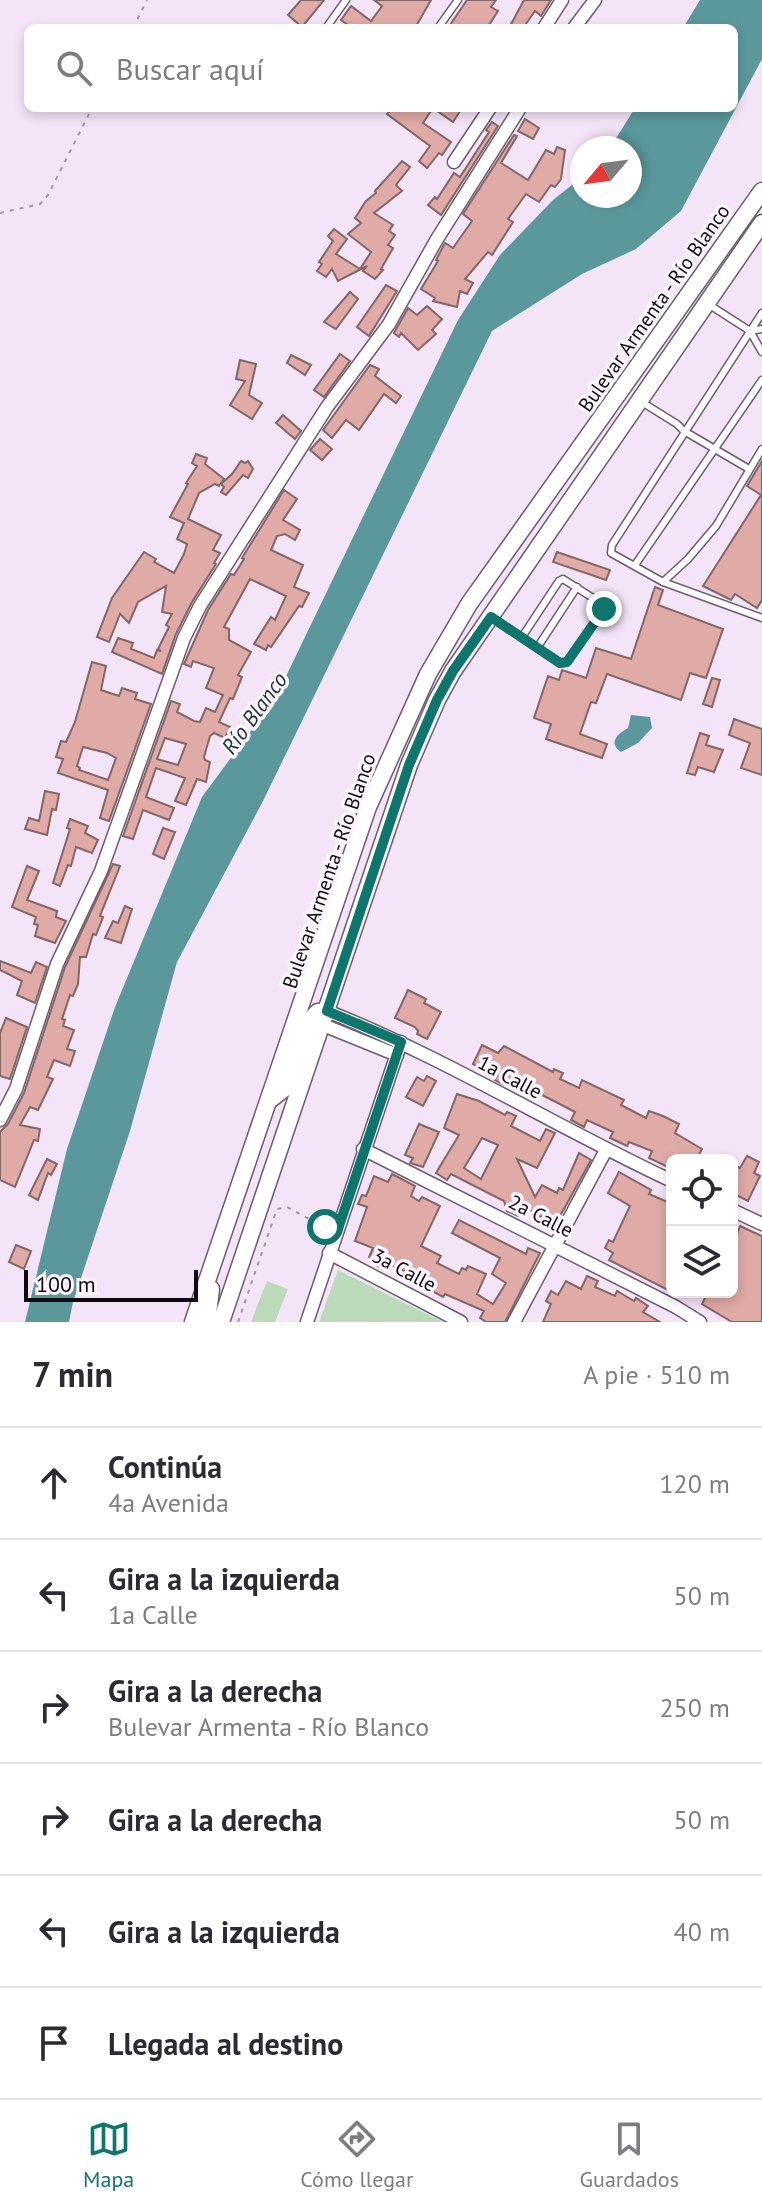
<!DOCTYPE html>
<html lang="es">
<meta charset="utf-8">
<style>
body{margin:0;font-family:"PT Sans",sans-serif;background:#f2f2f3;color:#2b2b33}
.controls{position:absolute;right:24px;bottom:24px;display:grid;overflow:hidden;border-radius:12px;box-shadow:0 4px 12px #0003}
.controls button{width:72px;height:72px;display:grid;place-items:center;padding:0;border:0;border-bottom:2px solid #e1e1e2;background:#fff;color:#2b2b33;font:40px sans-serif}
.compass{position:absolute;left:570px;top:136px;width:72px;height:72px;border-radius:50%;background:#fff;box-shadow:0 4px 12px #0003;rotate:241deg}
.scale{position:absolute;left:24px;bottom:20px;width:174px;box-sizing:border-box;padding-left:8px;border:4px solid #0f0a10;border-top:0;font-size:22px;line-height:28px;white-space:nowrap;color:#0f0a10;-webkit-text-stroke:6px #fcf5fd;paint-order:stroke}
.stop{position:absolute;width:24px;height:24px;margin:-18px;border:6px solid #0f766e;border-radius:50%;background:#fff}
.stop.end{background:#0f766e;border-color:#fff;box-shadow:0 2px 8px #0008}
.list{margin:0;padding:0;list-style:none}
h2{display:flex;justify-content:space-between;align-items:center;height:104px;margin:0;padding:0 32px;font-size:34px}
h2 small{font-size:26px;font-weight:400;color:#7c7c81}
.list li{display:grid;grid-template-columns:52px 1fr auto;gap:24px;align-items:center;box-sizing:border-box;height:112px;padding:0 32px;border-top:2px solid #e1e1e2}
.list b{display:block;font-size:30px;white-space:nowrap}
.list p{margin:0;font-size:26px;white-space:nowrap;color:#7c7c81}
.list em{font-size:26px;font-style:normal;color:#7c7c81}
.icon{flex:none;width:44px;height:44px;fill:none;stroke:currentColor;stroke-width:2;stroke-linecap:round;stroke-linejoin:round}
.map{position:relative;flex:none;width:762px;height:1322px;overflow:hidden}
.search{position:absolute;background:#fff;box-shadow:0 4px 12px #0003;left:24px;right:24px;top:24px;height:88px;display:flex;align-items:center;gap:20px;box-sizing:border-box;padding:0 28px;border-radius:12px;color:#7c7c81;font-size:30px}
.sheet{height:776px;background:#fff}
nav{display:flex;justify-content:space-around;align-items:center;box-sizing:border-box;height:112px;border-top:2px solid #e1e1e2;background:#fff;font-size:22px;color:#7c7c81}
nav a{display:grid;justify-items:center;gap:4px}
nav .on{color:#0f766e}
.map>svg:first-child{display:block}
</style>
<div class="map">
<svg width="762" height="1322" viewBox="0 0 762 1322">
<rect width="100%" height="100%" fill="#f4e4f8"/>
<g fill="#bbdab9">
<polygon points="338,1270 443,1322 319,1322"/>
<polygon points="267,1281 288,1289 275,1322 251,1322"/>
</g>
<g fill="#5a989b">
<polygon points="700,0 762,0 762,59 681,211 636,249 582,274 492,331 262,803 177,962 130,1131 73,1302 69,1322 25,1322 67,1149 115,1007 202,797 276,697 458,320 500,255 553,200 582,177 582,196 630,196 630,148 610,148 635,108 734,108 734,28 683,28"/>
<path d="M631 715 650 717 652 728 638 743 621 752C608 743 617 734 628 728Z"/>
</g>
<g fill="#e0aaa6" stroke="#816866" stroke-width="2" fill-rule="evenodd">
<polygon points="301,0 324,0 302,27 288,15"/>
<polygon points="374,0 431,0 415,28 352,28 341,20 351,6 371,21 382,6"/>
<polygon points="467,0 496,0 491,7 498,11 487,28 448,28"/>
<polygon points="524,0 551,0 541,16 535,11 523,28 509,28"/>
<polygon points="392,108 433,108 423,123 451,142 442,155 439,153 427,168 419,161 430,146 387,114"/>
<polygon points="433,108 462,108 453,122"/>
<polygon points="525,119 539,128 533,139 518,131"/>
<polygon points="492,122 498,126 441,215 428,205 435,197 437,199 454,173 460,177 489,132 486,130"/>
<polygon points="514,135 517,136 501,163 528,180 546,150 554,154 557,147 565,150 561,179 555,187 551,185 539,202 526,194 508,219 513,222 492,255 488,252 465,279 473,283 467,294 460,291 457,307 433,301 435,298 421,289 438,261 436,260 445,243 453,248 472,221 463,214"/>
<polygon points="402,161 410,167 396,185 402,191 374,213 393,225 389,231 395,235 388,245 393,248 381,269 383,270 375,279 363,271 367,266 338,281 332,269 326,277 317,271 322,264 319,262 333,241 328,236 334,229 347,239 336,254 360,269 371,252 348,234 361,223 355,218 366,201 376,193 375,191"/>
<polygon points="386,285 397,291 369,336 357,327"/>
<polygon points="350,292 358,299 336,329 324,322"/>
<polygon points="427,306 442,319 432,330 436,334 418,350 401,333 399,337 394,333 408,308 417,315"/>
<polygon points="340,354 350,361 324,397 314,390"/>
<polygon points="291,355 311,365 305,375 287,363"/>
<polygon points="240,360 256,364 249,395 262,403 252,419 230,405 245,381 236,379"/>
<polygon points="370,365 379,369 375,376 401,396 396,403 384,394 359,430 346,420 332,438 323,430"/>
<polygon points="283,415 301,431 295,439 276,423"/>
<polygon points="320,439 332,449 322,460 310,450"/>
<polygon points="196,454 207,458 205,464 224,479 219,486 215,484 199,493 188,519 221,535 213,550 220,553 214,563 216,564 192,602 176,634 162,674 112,652 118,638 133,643 131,649 154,658 157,650 161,651 158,649 169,627 166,625 172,614 162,612 166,586 138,602 129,623 120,614 109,642 97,637 112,598 144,552 156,559 154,562 174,573 184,554 187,544 177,539 184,523 170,517 188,484 186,483 197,466 192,463"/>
<polygon points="241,461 245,463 248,461 253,469 248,478 243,475 226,495 221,492 224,487 221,484 232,474"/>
<polygon points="762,461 762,600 757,608 735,594 731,600 703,586 761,495 747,486"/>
<path d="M284 490 297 499 283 520 300 530 295 540 285 534 277 536 271 550 303 565 294 587 309 593 302 607 299 606 271 647 268 645 266 650 254 644 271 617 275 620 286 596 250 579 224 627 229 629V640L251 652 238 675 242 677 233 699 230 698 219 722 230 727 225 738 214 733 210 736 204 757 205 760 210 762 206 782 197 779 186 805 175 801 185 778 156 768 146 797 174 808 169 820 143 810 133 839 123 836 171 701 180 704 177 712 194 721 200 722 206 708 215 712 223 695 206 688 214 668 193 661 191 667 184 664 208 610 231 574 234 575 244 559 242 558ZM165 738 186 744 178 765 157 759Z"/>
<polygon points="557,552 610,570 606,580 553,562"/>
<polygon points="655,587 663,590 658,605 723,629 706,678 690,673 681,700 607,674 596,703 591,702 580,734 607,744 602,758 546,739 551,724 534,718 548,676 559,680 562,670 586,678 596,648 631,659"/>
<path d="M92 662 106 666 101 690 119 696 122 688 137 693 135 699 151 704 109 821 100 818 108 790 58 773 63 759 56 757 61 741 66 742 75 722ZM83 747 107 753 116 758 108 780 79 770 80 768 77 766Z"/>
<polygon points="712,678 720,680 712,707 703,704"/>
<polygon points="734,719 762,729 762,775 741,768 750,743 729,735"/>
<polygon points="700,733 709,736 706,745 723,750 714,772 698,767 695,775 687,773"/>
<polygon points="45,791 59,794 56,810 52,809 47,835 25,829 29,818 39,821"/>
<polygon points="70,819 88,826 85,833 98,840 92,853 76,847 71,866 68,865 60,886 53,883 70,829 67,828"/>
<polygon points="163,828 175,832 164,859 153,854"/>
<polygon points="113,864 120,866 100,916 103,917 96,935 93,934 86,957 80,957 78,984 73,996 70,995 62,1019 65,1020 63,1026 74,1030 67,1049 75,1051 70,1066 54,1060 47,1077 53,1079 38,1110 30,1107 20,1125 40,1129 38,1141 34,1140 15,1187 0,1180 0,1132 8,1124 24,1093 65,967"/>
<polygon points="27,866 39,871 27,900 57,911 56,917 66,921 55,943 35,936 38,925 34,924 36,917 12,907"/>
<polygon points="125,906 132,909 121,943 105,938 113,921 118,923"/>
<polygon points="0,961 31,973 36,962 47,967 35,1003 17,995 22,981 0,970"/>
<polygon points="408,990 426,999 424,1003 441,1012 427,1039 417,1034 418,1031 415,1027 395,1018"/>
<polygon points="6,1018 27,1027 10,1079 0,1076 0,1033"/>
<polygon points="482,1045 498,1053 504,1046 553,1072 554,1069 563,1073 560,1079 579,1088 582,1080 624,1100 621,1105 646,1118 649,1111 663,1116 679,1124 675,1133 702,1149 696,1160 672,1160 672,1169 649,1158 652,1151 629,1142 627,1146 610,1138 613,1132 587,1120 584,1127 571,1120 575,1112 556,1102 530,1089 528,1092 506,1081 504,1085 495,1080 497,1076 473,1064"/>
<polygon points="427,1076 436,1081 423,1106 406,1097 417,1077 424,1081"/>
<path d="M457 1094 479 1101 505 1115 507 1112 516 1116 511 1126 540 1141 546 1129 555 1133 537 1168 517 1159 535 1197 542 1185 557 1193 559 1188 563 1190 579 1153 591 1160 555 1225 523 1206 518 1216 507 1211 504 1201 451 1174 447 1180 436 1173 459 1135 444 1128ZM482 1138 498 1145 481 1179 464 1168Z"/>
<polygon points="419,1124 439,1132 423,1167 410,1163 413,1158 405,1155"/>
<polygon points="747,1156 759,1162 754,1173 760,1176 748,1201 732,1193 732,1164 740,1168"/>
<polygon points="47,1159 57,1164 51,1175 48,1173 38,1200 29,1195"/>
<polygon points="619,1172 651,1190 649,1194 672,1204 672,1292 609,1260 613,1253 605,1248 609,1240 613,1242 630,1206 608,1193"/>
<polygon points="392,1174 415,1186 411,1196 419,1201 422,1197 440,1206 421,1246 441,1256 437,1263 459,1274 462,1268 466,1270 468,1266 486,1274 477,1294 493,1304 506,1283 492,1274 500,1258 452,1233 459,1220 526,1254 528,1248 540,1253 505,1322 486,1322 480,1318 484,1311 445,1294 443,1297 408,1278 411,1274 386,1263 384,1269 373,1264 375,1260 369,1257 373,1248 355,1241 367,1207 358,1204 362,1195 366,1196 374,1176 388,1182"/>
<polygon points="740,1226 762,1236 762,1322 732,1322 702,1304 705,1298 696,1292 732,1292 732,1237 735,1239"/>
<polygon points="16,1245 31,1251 24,1269 9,1262"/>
<polygon points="587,1276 598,1281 595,1287 615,1296 617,1291 634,1301 636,1298 648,1306 643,1312 660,1322 543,1322 551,1304 546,1301 551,1291 558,1295 566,1281 581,1289"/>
</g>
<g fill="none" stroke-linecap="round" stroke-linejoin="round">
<g stroke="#6b5d6e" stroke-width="9">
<g id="lane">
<polyline points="326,28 346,0"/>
<polyline points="438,28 458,0"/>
<polyline points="708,304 750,331 762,352"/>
<polyline points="762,313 612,545 611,553 663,582 762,618"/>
<polyline points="750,331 762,329"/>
<polyline points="640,401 677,424 684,431 749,469"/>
<polyline points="635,565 762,380"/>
<polyline points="663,582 688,559 716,526 762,449"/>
<polyline points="491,617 560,663 567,662 604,609 604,605 563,579 559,581 522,637"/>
<polyline points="537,648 577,587"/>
</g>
</g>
<g stroke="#6b5d6e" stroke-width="15">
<g id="street">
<polyline points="544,28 562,0"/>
<polyline points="574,28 595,0"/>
<polyline points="454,162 490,108"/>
<path d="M327 1011C446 1058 556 1127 672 1181"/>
<polyline points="323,1025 397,1055"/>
<polyline points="0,1120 16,1089 57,964 101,871 184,638 200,606 327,407 389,324 437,239 520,108"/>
<polyline points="363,1149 676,1307 700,1322"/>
<polyline points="732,1210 762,1224"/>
<polyline points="329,1253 461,1322"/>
<polyline points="307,1322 401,1042"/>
<polyline points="514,1322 606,1150"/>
</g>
</g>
<g stroke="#6b5d6e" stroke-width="19">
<g id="secondary">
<polyline points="271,1099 289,1085 313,1017 318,1012 327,1011"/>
<polyline points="193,1322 368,807 428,674 469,604 762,191"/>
<polyline points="207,1322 211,1289"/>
<polyline points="221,1322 409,765 437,700 453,671 762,223"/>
</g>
</g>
<g stroke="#a195a4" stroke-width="2" stroke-dasharray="4 6" stroke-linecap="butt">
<polyline points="133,28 147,0"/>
<polyline points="0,213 40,204 48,195 92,108"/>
<polyline points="238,1322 277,1209 287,1207 326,1228"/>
</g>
<use href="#lane" stroke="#fff" stroke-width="6"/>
<use href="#street" stroke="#fff" stroke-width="12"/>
<use href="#secondary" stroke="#fff" stroke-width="16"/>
</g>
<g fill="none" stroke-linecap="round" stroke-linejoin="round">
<polyline stroke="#0f766e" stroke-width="10" points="325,1227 337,1232 401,1042 327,1011 409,765 437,700 453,671 491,617 560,663 567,662 604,609"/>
</g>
<g text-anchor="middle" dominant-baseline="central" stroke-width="7" stroke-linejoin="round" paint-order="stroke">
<g font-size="20" fill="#0f0a10" stroke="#fcf5fd">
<text transform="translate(654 308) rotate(-55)">Bulevar Armenta - Río Blanco</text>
<text transform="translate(329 871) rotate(-71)">Bulevar Armenta - Río Blanco</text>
<text transform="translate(510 1077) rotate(28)">1a Calle</text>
<text transform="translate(541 1216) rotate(27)">2a Calle</text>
<text transform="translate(404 1270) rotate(28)">3a Calle</text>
</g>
<g font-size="22" font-style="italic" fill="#163638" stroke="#fcf5fd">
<text transform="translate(254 713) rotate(-54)">Río Blanco</text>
</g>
</g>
</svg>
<div class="controls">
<button><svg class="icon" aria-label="locate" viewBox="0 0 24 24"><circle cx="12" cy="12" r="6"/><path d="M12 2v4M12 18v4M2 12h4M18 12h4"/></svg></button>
<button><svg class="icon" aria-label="layers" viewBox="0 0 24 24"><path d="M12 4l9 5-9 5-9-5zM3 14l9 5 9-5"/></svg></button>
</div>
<svg class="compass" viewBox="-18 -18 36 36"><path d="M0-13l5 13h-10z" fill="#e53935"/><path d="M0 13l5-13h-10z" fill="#7c7c81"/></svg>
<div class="scale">100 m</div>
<div class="stop" style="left:325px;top:1227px"></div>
<div class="stop end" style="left:604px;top:609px"></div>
<div class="search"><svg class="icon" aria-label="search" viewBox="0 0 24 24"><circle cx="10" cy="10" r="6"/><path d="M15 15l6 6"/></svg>Buscar aquí</div>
</div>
<section class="sheet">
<h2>7 min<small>A pie · 510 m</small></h2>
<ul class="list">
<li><svg class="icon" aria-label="ahead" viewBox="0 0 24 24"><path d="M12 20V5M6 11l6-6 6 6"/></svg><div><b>Continúa</b><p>4a Avenida</p></div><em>120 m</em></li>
<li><svg class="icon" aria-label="left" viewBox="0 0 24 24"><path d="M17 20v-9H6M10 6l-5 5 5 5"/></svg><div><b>Gira a la izquierda</b><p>1a Calle</p></div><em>50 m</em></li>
<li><svg class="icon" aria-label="right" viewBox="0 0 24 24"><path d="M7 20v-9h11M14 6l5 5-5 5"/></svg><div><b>Gira a la derecha</b><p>Bulevar Armenta - Río Blanco</p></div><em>250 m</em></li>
<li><svg class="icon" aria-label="right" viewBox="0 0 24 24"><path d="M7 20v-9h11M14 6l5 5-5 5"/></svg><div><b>Gira a la derecha</b></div><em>50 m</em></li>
<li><svg class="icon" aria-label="left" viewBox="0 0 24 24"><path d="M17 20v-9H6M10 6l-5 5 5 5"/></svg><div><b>Gira a la izquierda</b></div><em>40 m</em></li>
<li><svg class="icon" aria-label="arrive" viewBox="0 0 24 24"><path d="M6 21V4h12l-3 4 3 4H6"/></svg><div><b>Llegada al destino</b></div></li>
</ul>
</section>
<nav>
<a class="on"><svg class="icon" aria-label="map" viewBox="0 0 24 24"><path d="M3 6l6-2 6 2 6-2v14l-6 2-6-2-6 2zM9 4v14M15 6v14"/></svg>Mapa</a>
<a><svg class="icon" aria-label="directions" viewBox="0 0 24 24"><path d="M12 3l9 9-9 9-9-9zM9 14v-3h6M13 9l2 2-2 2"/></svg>Cómo llegar</a>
<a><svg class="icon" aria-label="saved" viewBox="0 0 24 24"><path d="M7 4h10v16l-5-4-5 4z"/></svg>Guardados</a>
</nav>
